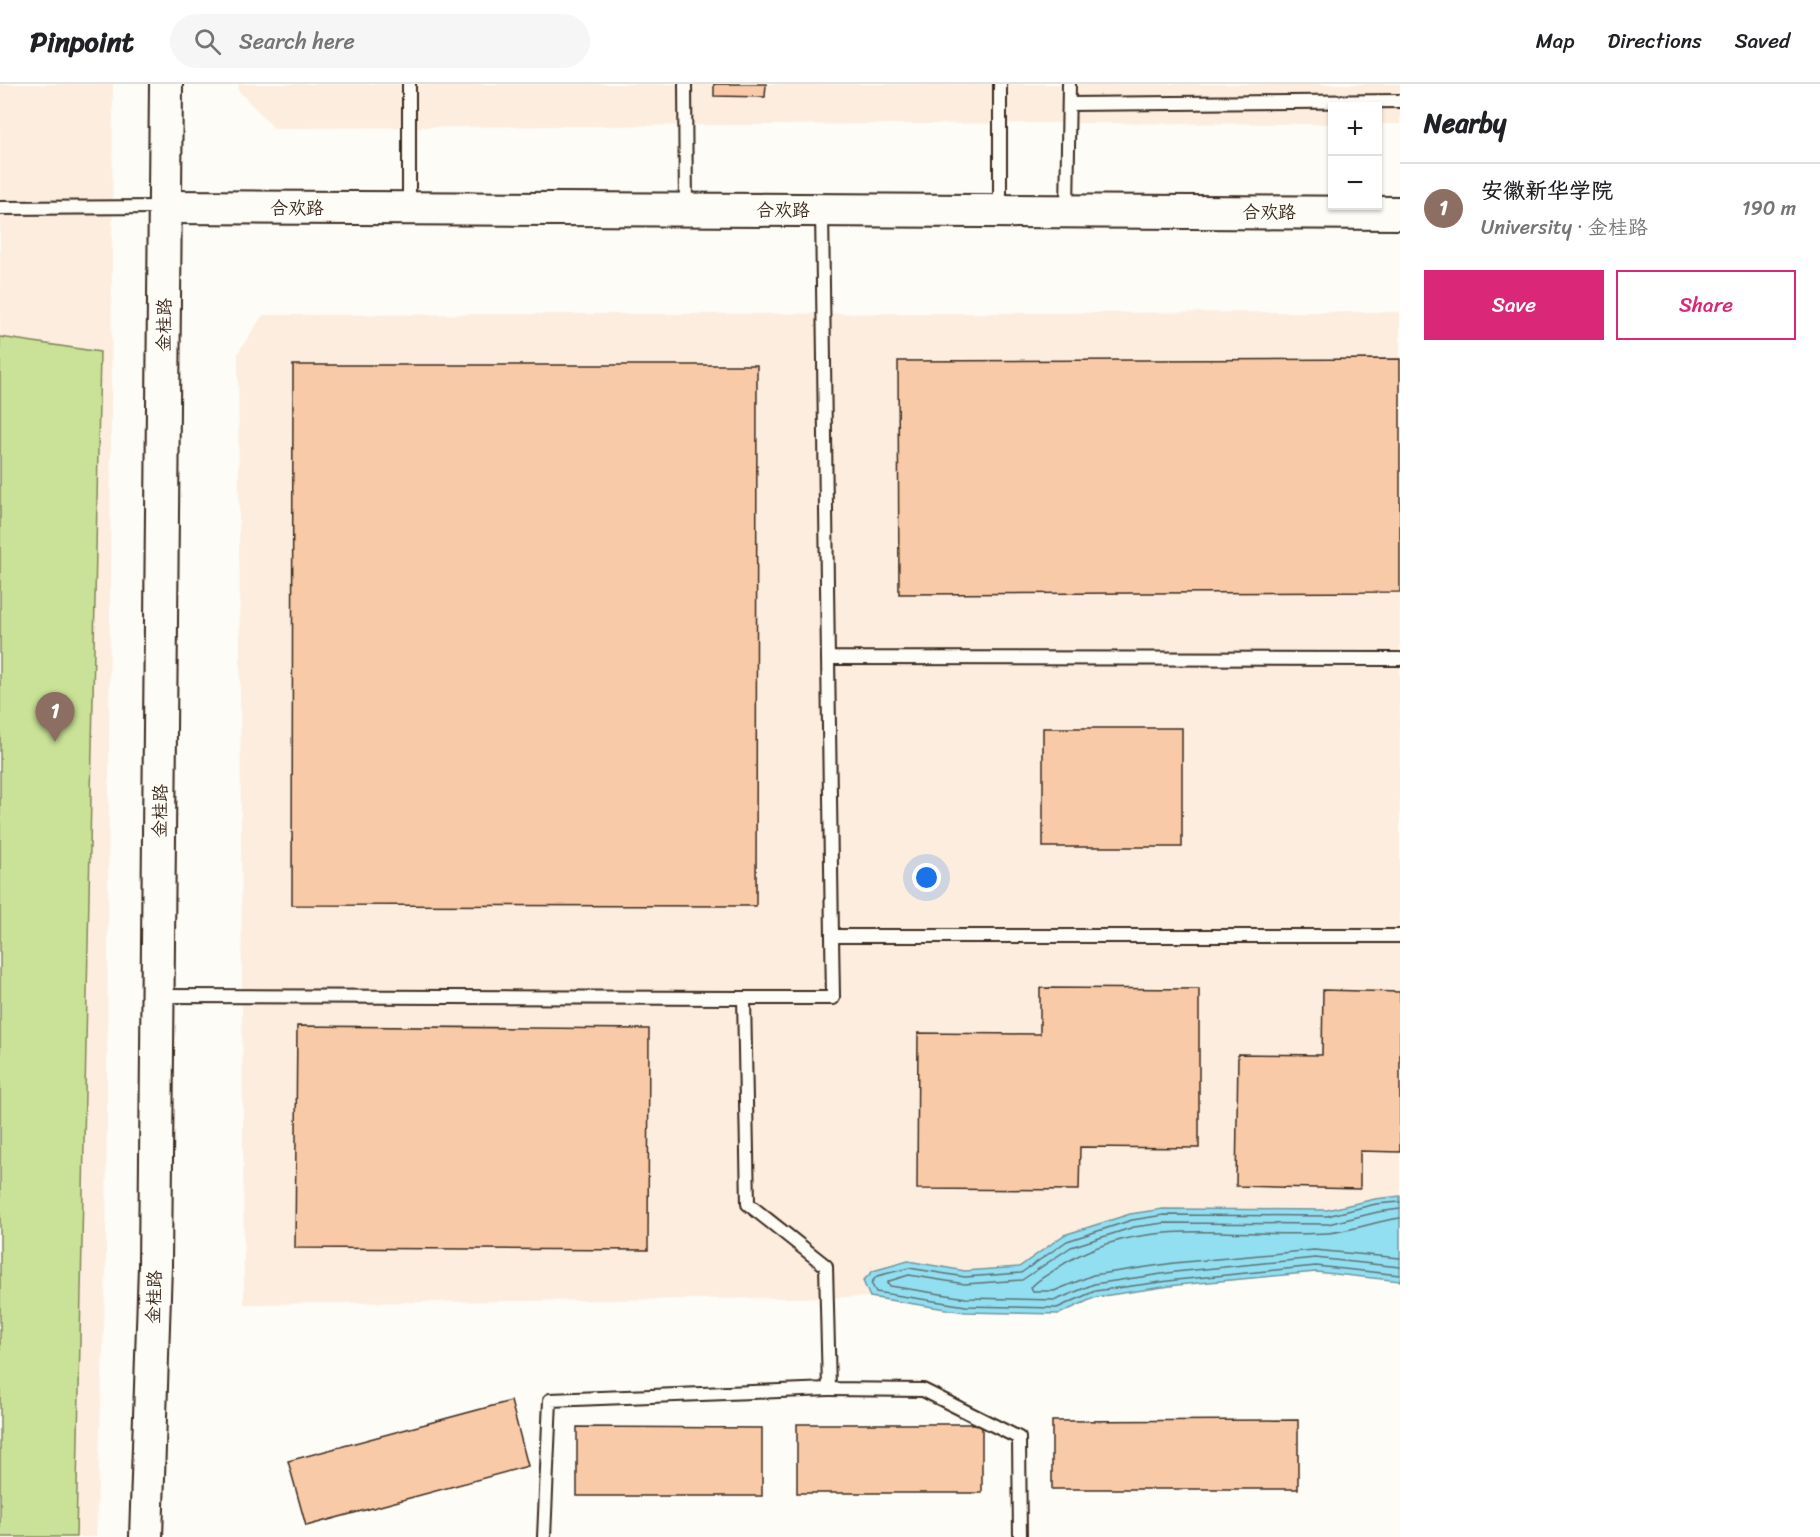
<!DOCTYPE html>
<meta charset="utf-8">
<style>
body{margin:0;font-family:Sriracha,"LXGW WenKai TC",sans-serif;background:#f6f6f6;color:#202124}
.controls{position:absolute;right:18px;top:18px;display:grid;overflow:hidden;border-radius:0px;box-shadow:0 2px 4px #0004}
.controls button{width:54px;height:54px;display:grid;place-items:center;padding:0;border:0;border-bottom:2px solid #e0e0e0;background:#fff;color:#202124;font:30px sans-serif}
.you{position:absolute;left:927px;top:794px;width:21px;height:21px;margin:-15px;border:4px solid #fff;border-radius:50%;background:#1a73e8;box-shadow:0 0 0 9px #1a73e833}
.badge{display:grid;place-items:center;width:39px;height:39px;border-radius:50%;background:#db2777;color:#fff;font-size:20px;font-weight:700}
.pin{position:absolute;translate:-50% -50px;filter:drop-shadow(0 2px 3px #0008)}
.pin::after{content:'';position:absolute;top:32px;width:21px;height:18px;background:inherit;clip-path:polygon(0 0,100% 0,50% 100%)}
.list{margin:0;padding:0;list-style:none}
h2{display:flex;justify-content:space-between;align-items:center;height:78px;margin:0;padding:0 24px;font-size:26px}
h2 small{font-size:20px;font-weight:400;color:#757577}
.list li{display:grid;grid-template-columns:39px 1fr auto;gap:18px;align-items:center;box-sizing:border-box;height:90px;padding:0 24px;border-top:2px solid #e0e0e0}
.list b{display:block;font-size:22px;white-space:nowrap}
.list p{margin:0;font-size:20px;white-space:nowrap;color:#757577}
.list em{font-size:20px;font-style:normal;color:#757577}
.actions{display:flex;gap:12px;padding:18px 24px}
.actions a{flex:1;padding:14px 0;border:2px solid #db2777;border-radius:0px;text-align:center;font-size:21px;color:#db2777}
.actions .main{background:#db2777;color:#fff}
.icon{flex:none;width:33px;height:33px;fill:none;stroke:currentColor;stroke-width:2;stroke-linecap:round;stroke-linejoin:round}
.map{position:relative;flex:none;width:1400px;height:1453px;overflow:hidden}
header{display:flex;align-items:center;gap:36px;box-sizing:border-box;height:84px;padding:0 30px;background:#fff;border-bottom:2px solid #e0e0e0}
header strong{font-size:28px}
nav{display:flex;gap:33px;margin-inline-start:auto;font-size:21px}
.search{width:420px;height:54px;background:#f6f6f6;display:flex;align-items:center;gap:15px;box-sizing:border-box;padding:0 21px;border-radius:33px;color:#757577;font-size:22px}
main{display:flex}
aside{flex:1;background:#fff}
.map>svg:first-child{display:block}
</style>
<header>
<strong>Pinpoint</strong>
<div class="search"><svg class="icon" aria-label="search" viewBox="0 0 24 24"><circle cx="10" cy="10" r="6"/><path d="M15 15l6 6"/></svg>Search here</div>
<nav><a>Map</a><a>Directions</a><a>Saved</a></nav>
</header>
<main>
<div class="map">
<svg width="1400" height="1453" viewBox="0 0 1400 1453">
<rect width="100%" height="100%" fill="#fdfcf7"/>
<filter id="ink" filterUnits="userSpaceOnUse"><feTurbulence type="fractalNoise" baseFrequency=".0167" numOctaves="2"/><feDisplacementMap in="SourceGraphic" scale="12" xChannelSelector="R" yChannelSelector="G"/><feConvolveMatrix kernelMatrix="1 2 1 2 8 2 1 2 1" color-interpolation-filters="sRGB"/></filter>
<g filter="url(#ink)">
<g fill="#fceddf">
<polygon points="0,0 113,0 106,1185 96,1453 0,1453"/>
<polygon points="239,0 1400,0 1400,40 1378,40 1378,22 1332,22 1332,40 1045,39 274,44 238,6"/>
<polygon points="1400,228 1400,1112 1375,1115 1327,1126 1163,1125 1130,1130 1064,1151 1019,1183 965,1187 908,1177 863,1198 870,1213 244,1220 238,269 263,231"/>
</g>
<polygon fill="#cae297" stroke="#82865a" stroke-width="1.5" points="0,253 100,268 76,1453 0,1453"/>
<polygon fill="#92dff2" stroke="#6f979d" stroke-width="1.5" points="1400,1112 1400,1197 1316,1188 1177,1201 1096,1213 1059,1230 965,1228 870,1213 863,1197 873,1187 908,1177 965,1187 1019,1183 1064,1151 1130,1130 1163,1125 1327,1126 1375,1115"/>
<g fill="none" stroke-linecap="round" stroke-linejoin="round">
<g stroke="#5e7273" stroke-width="1.5">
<polyline points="1400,1118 1376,1120 1327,1132 1164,1131 1132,1136 1067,1157 1021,1189 965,1193 909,1184 877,1192 871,1199 876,1208 966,1222 1057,1224 1095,1207 1176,1196 1316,1182 1400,1191"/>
<polyline points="1400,1125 1378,1128 1328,1140 1164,1139 1134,1143 1071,1163 1022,1196 965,1200 909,1191 889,1197 887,1200 890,1202 966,1214 1056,1216 1094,1200 1175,1188 1315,1174 1400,1183"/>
<path d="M1400 1134C1376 1137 1352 1147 1328 1149 1237 1155 1136 1128 1056 1185 1048 1191 1036 1196 1031 1204L1033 1207H1054L1093 1191 1174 1179 1314 1166 1400 1174"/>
</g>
</g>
<g fill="#f9caa8" stroke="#3b2a1e" stroke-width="1.5">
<polygon points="714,0 766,0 765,13 714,12"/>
<polygon points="1400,275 1400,508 899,510 898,277"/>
<polygon points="293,281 757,281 756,822 292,821"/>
<rect x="1043" y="644" width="139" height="119"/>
<polygon points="1040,904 1199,905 1199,1064 1080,1063 1079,1106 917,1105 918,949 1040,950"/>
<polygon points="1323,906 1400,908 1400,1068 1360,1067 1360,1105 1236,1102 1238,970 1322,971"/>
<polygon points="297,942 649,945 648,1166 295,1164"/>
<polygon points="511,1317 528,1382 306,1442 288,1377"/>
<polygon points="1298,1336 1298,1405 1052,1405 1052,1337"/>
<rect x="797" y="1340" width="185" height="69"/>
<polygon points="577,1343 762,1344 762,1412 577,1412"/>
</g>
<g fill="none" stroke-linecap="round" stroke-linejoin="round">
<g stroke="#3b2a1e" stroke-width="16">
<g id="service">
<polyline points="409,0 409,124"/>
<polyline points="685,0 686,124"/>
<polyline points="1069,20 1400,17"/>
<polyline points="0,124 164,123"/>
<polyline points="1000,126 1000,0"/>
<polyline points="822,127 828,574 1400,575"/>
<polyline points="1067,127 1069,0"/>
<polyline points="828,574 832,852 1400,852"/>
<polyline points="159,912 744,914 748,1120 826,1182 829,1305 923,1306 1019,1354 1020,1453"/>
<polyline points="744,914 833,914 832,852"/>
<polyline points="544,1453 550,1316 829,1305"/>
</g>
</g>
<g stroke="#3b2a1e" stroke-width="36">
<g id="tertiary">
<polyline points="165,123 1400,129"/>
<polyline points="146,1453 155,1182 166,0"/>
</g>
</g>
<use href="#service" stroke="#fdfcf7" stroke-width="12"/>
<use href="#tertiary" stroke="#fdfcf7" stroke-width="32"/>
</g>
</g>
<g text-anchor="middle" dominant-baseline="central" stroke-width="6" stroke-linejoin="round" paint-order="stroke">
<g font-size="18" fill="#3b2a1e" stroke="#fdfcf7">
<text x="297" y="124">合欢路</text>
<text x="783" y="126">合欢路</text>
<text x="1269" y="128">合欢路</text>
<text transform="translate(164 241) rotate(-89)">金桂路</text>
<text transform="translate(160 727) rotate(-89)">金桂路</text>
<text transform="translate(154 1213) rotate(-88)">金桂路</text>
</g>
</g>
</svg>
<div class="controls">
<button>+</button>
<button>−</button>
</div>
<div class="you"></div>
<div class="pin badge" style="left:55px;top:658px;background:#8d6e63">1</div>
</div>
<aside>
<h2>Nearby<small></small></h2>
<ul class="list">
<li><span class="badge" style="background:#8d6e63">1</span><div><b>安徽新华学院</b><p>University · 金桂路</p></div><em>190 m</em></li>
</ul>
<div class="actions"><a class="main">Save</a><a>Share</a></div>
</aside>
</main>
